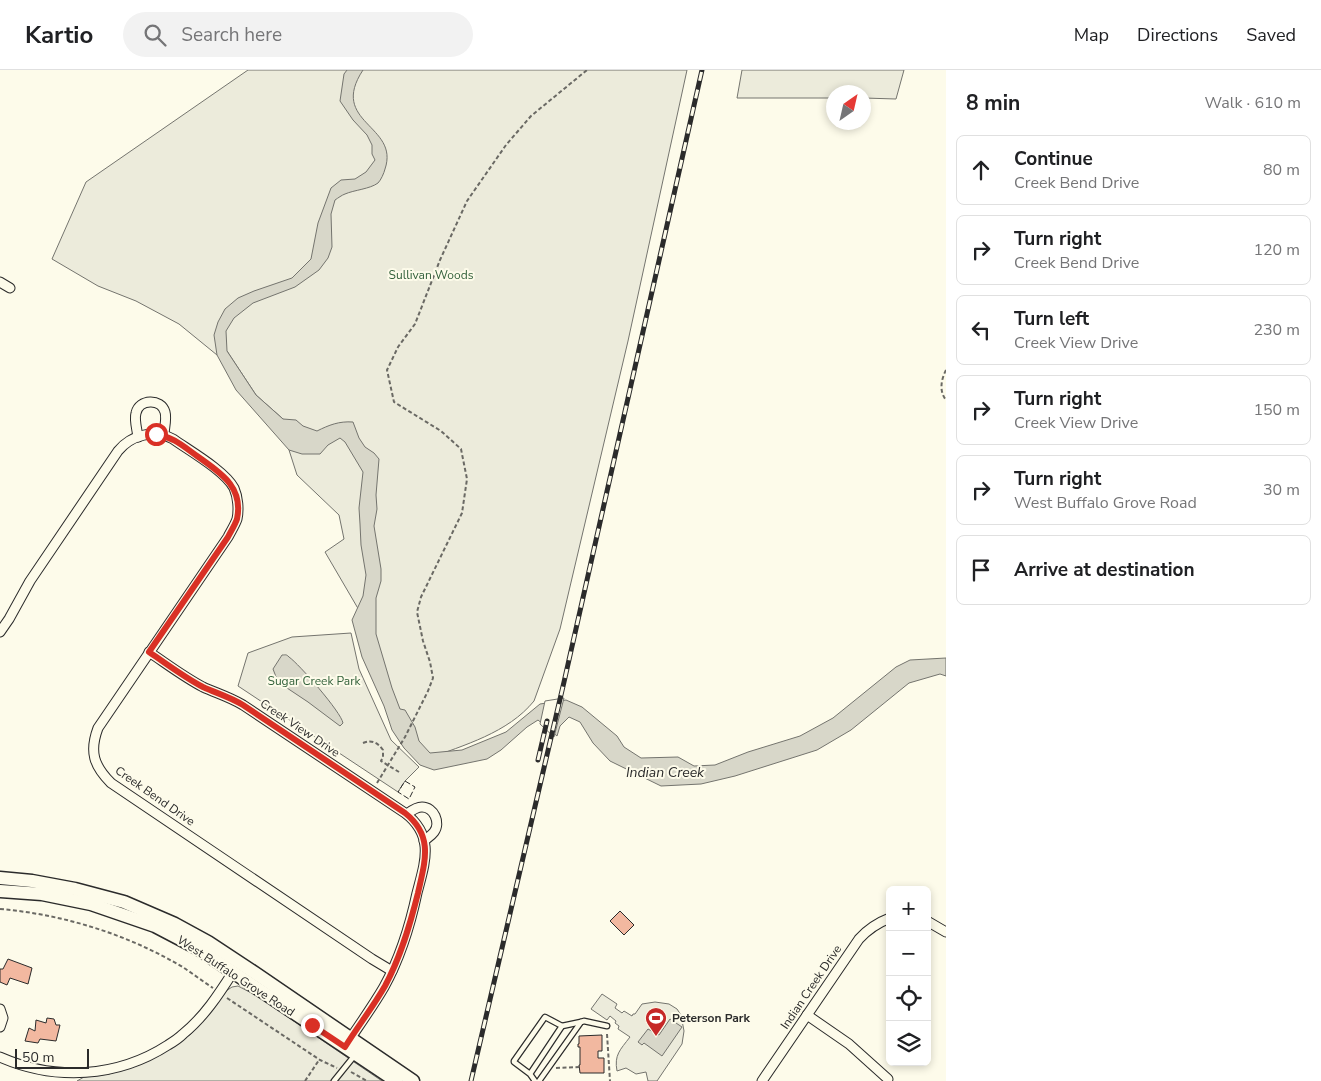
<!DOCTYPE html>
<meta charset="utf-8">
<style>
body{margin:0;font-family:"Nunito Sans",sans-serif;background:#f2f2f2;color:#202124}
.controls{position:absolute;right:15px;bottom:15px;display:grid;overflow:hidden;border-radius:8px;box-shadow:0 2px 8px #0003}
.controls button{width:45px;height:45px;display:grid;place-items:center;padding:0;border:0;border-bottom:1px solid #e0e0e0;background:#fff;color:#202124;font:25px sans-serif}
.compass{position:absolute;left:826px;top:15px;width:45px;height:45px;border-radius:50%;background:#fff;box-shadow:0 2px 8px #0003;rotate:34deg}
.scale{position:absolute;left:15px;bottom:12px;width:74px;box-sizing:border-box;padding-left:5px;border:2px solid #2b2b2b;border-top:0;font-size:14px;line-height:18px;white-space:nowrap;color:#2b2b2b;-webkit-text-stroke:4px #fdfbea;paint-order:stroke}
.stop{position:absolute;width:15px;height:15px;margin:-11px;border:4px solid #d93025;border-radius:50%;background:#fff}
.stop.end{background:#d93025;border-color:#fff;box-shadow:0 1px 5px #0008}
.list{margin:0;padding:0;list-style:none}
h2{display:flex;justify-content:space-between;align-items:center;height:65px;margin:0;padding:0 20px;font-size:21px}
h2 small{font-size:16px;font-weight:400;color:#757577}
.list li{display:grid;grid-template-columns:32px 1fr auto;gap:15px;align-items:center;box-sizing:border-box;height:70px;margin:0 10px 10px;padding:0 10px;border:1px solid #e0e0e0;border-radius:8px}
.list b{display:block;font-size:19px;white-space:nowrap}
.list p{margin:0;font-size:16px;white-space:nowrap;color:#757577}
.list em{font-size:16px;font-style:normal;color:#757577}
.icon{flex:none;width:28px;height:28px;fill:none;stroke:currentColor;stroke-width:2;stroke-linecap:round;stroke-linejoin:round}
.map{position:relative;flex:none;width:946px;height:1011px;overflow:hidden}
header{display:flex;align-items:center;gap:30px;box-sizing:border-box;height:70px;padding:0 25px;background:#fff;border-bottom:1px solid #e0e0e0}
header strong{font-size:24px}
nav{display:flex;gap:28px;margin-inline-start:auto;font-size:18px}
.search{width:350px;height:45px;background:#f2f2f2;display:flex;align-items:center;gap:12px;box-sizing:border-box;padding:0 18px;border-radius:28px;color:#757577;font-size:19px}
main{display:flex}
aside{flex:1;background:#fff}
.map>svg:first-child{display:block}
</style>
<header>
<strong>Kartio</strong>
<div class="search"><svg class="icon" aria-label="search" viewBox="0 0 24 24"><circle cx="10" cy="10" r="6"/><path d="M15 15l6 6"/></svg>Search here</div>
<nav><a>Map</a><a>Directions</a><a>Saved</a></nav>
</header>
<main>
<div class="map">
<svg width="946" height="1011" viewBox="0 0 946 1011">
<rect width="100%" height="100%" fill="#fdfbea"/>
<g fill="#ecebdb" stroke="#74746e">
<path d="M248 0H687L628 271 560 559 534 631C508 663 464 675 427 689L411 679 370 559 325 482 344 469 339 445 297 405 289 380 300 364 256 325 227 281 217 285 179 254 136 231 98 216 52 189 86 112Z"/>
<polygon points="742,0 904,0 896,29 864,28 864,22 834,22 833,28 737,28"/>
<polygon points="351,563 359,599 391,670 419,697 405,711 398,722 238,616 248,583 292,567"/>
<polygon points="238,916 257,926 382,1011 77,1011 84,1007 109,1004 143,993 163,982 191,964 226,921 232,917"/>
<path d="M602 924 617 934 615 938 622 943 624 941 632 946 633 944H635L642 934 655 932 669 934 677 939 681 945 684 961 682 974 657 1011H648L646 1002 636 1004 626 998 617 1001C614 985 620 980 630 967L618 959 619 956 615 953 616 951 610 946 607 950 591 939Z"/>
</g>
<g fill="#d8d7c9" stroke="#74746e">
<path d="M347 0H363C328 53 400 55 385 99 384 103 381 110 378 113 370 119 354 120 345 124 342 125 338 128 335 130L331 144 332 177 328 188 319 200 295 217 253 233 234 248 226 261 227 281 256 325 283 349 296 350 303 356 317 361C329 355 339 351 353 352L359 368 365 377 374 383 379 389 376 425 377 439 374 456 381 499V511L376 528V564L392 618 400 639 405 640 415 657 419 671 430 683 462 680 506 662 540 634 566 630 582 637 617 666 624 677 641 688 678 687 694 696 715 695 748 682 800 666 833 648 896 597 910 590 946 588V606L940 604 909 613 851 660 817 680 735 706 701 714 661 716 610 691 593 673 580 652 569 647 560 656 557 666 538 650 527 657 501 680 487 689 434 700 420 695 404 678 392 660 384 636 362 587 352 550 363 526 366 505 361 475 360 454 359 438 363 402 345 372 340 368 328 375 320 384H302L289 380 236 320 217 285 214 265 218 252 225 239 238 228 254 221 292 208 311 189 318 153 331 118 341 110 355 109 366 102 375 90 372 84V75L367 65 353 50 340 31 344 4Z"/>
<path d="M282 585C286 585 286 584 289 587 299 594 341 642 343 653L340 656 308 632 278 612 273 599Z"/>
<polygon points="670,949 682,957 662,986 644,973 642,975 638,972 648,959 659,965"/>
</g>
<polygon fill="#fdfbea" stroke="#74746e" points="564,628 554,667 540,654 545,631"/>
<g fill="#f2b8a0" stroke="#2b2b2b">
<polygon points="620,841 634,855 624,865 610,851"/>
<polygon points="8,889 32,898 28,914 10,908 7,915 0,912 0,899 3,899"/>
<polygon points="47,948 54,949 56,955 60,955 56,971 40,969 38,973 25,971 29,958 35,961 36,950 46,953"/>
<polygon points="602,965 602,981 598,981 598,988 604,988 604,1003 580,1003 579,995 580,995 580,977 578,977 578,974 579,974 579,966"/>
</g>
<g fill="none" stroke-linecap="round" stroke-linejoin="round">
<g stroke="#2b2b2b" stroke-width="7">
<g id="service">
<polyline points="562,956 581,952"/>
<polyline points="530,1004 562,956 545,947 514,991 514,992 530,1004 535,1011"/>
<polyline points="334,1011 355,985"/>
<polyline points="539,1011 581,952 584,951 607,956"/>
</g>
</g>
<g stroke="#2b2b2b" stroke-width="11">
<g id="minor">
<polyline points="0,212 10,218"/>
<path d="M138 367C137 359 134 350 136 343 139 329 161 328 165 342 167 349 164 359 164 365"/>
<path d="M0 562 9 549 30 511 118 381C131 365 154 359 173 369 190 381 225 401 234 418 238 427 239 440 237 449 235 455 231 461 228 467L98 658C89 682 94 696 111 713L372 889 392 901"/>
<path d="M149 582C167 594 184 607 203 617 216 623 230 627 243 635L405 743C435 766 425 792 417 823 410 856 400 888 384 917 373 936 360 954 348 972"/>
<path d="M407 744C411 741 416 737 422 737 434 737 441 753 434 762 431 766 427 768 424 771"/>
<polyline points="927,851 946,862"/>
<polyline points="0,939 3,948 0,957"/>
<polyline points="807,945 849,974 888,1009"/>
<path d="M0 987C55 1011 117 1008 168 975 173 972 179 968 183 964 204 947 219 924 233 902"/>
<path d="M762 1011 859 869C868 859 877 853 890 848"/>
</g>
</g>
<g stroke="#2b2b2b" stroke-width="15">
<g id="secondary">
<polyline points="0,808 32,811 75,819 124,832 175,854 208,872 255,903 413,1011"/>
<polyline points="0,821 42,824 91,834 155,856 197,878 396,1011"/>
</g>
</g>
<g stroke="#6a6964" stroke-width="2" stroke-dasharray="4 2.5" stroke-linecap="butt">
<path d="M946 300C941 310 939 321 946 330"/>
<path d="M363 673C372 669 378 673 383 680V687L381 691 399 702"/>
<polyline points="377,713 405,667 428,621 433,608 430,592 423,571 417,542 421,527 462,443 467,409 461,379 441,361 394,332 387,300 398,277 415,254 440,190 467,131 506,75 531,46 587,0"/>
<path d="M0 839C59 844 120 862 172 891 186 898 199 909 213 918"/>
<polyline points="227,928 320,990 337,998"/>
<polyline points="607,964 610,1011"/>
<polyline points="556,998 579,997"/>
<polyline points="351,1002 367,1011"/>
<polyline points="305,1011 319,990"/>
</g>
<use href="#service" stroke="#fdfbea" stroke-width="4.5"/>
<use href="#minor" stroke="#fdfbea" stroke-width="9"/>
<use href="#secondary" stroke="#fdfbea" stroke-width="12"/>
<g stroke="#2b2b2b" stroke-width="5">
<g id="rail">
<polyline points="538,690 547,651"/>
<polyline points="471,1011 564,612 702,0"/>
</g>
</g>
<use href="#rail" stroke="#fdfbea" stroke-width="3" stroke-dasharray="9" stroke-linecap="butt"/>
<polygon stroke="#2b2b2b" stroke-width="1" stroke-dasharray="6 2.5" stroke-linecap="butt" points="405,711 415,717 409,729 398,722"/>
</g>
<g fill="none" stroke-linecap="round" stroke-linejoin="round">
<path stroke="#d93025" stroke-width="6" d="M156 364C173 367 183 376 197 386 219 402 244 416 237 449 235 455 231 461 228 467L149 582C167 594 184 607 203 617 216 623 230 627 243 635L405 743C434 766 425 791 418 823 410 855 401 886 385 916 373 937 358 956 345 977L312 955"/>
</g>
<defs>
<g id="stadium-pin" transform="scale(1.125)"><path d="M0 17L-7.5 6A9.5 9.5 0 1 1 7.5 6Z" fill="#c62828" stroke="#fdfbea"/><path d="M0-5a6.5 5 0 1 0 0 10a6.5 5 0 1 0 0-10ZM-3.5-1.8h7v3.6h-7Z" fill="#fff"/></g>
</defs>
<g fill-rule="evenodd">
<use href="#stadium-pin" x="656" y="948"/>
</g>
<g text-anchor="middle" dominant-baseline="central" stroke-width="4" stroke-linejoin="round" paint-order="stroke">
<g font-size="12" fill="#34623c" stroke="#fdfbea">
<text x="431" y="205">Sullivan Woods</text>
<text x="314" y="611">Sugar Creek Park</text>
</g>
<g font-size="12" fill="#2b2b2b" stroke="#fdfbea">
<text transform="translate(300 658) rotate(34)">Creek View Drive</text>
<text transform="translate(155 726) rotate(35)">Creek Bend Drive</text>
<text transform="translate(236 906) rotate(33)">West Buffalo Grove Road</text>
<text transform="translate(811 917) rotate(-56)">Indian Creek Drive</text>
</g>
<g font-size="12" font-weight="bold" fill="#2b2b2b" stroke="#fdfbea" text-anchor="start">
<text x="672" y="948">Peterson Park</text>
</g>
<g font-size="14" font-style="italic" fill="#2b2b2b" stroke="#fdfbea">
<text x="665" y="702">Indian Creek</text>
</g>
</g>
</svg>
<div class="controls">
<button>+</button>
<button>−</button>
<button><svg class="icon" aria-label="locate" viewBox="0 0 24 24"><circle cx="12" cy="12" r="6"/><path d="M12 2v4M12 18v4M2 12h4M18 12h4"/></svg></button>
<button><svg class="icon" aria-label="layers" viewBox="0 0 24 24"><path d="M12 4l9 5-9 5-9-5zM3 14l9 5 9-5"/></svg></button>
</div>
<svg class="compass" viewBox="-18 -18 36 36"><path d="M0-13l5 13h-10z" fill="#e53935"/><path d="M0 13l5-13h-10z" fill="#757577"/></svg>
<div class="scale">50 m</div>
<div class="stop" style="left:156px;top:364px"></div>
<div class="stop end" style="left:312px;top:955px"></div>
</div>
<aside>
<h2>8 min<small>Walk · 610 m</small></h2>
<ul class="list">
<li><svg class="icon" aria-label="ahead" viewBox="0 0 24 24"><path d="M12 20V5M6 11l6-6 6 6"/></svg><div><b>Continue</b><p>Creek Bend Drive</p></div><em>80 m</em></li>
<li><svg class="icon" aria-label="right" viewBox="0 0 24 24"><path d="M7 20v-9h11M14 6l5 5-5 5"/></svg><div><b>Turn right</b><p>Creek Bend Drive</p></div><em>120 m</em></li>
<li><svg class="icon" aria-label="left" viewBox="0 0 24 24"><path d="M17 20v-9H6M10 6l-5 5 5 5"/></svg><div><b>Turn left</b><p>Creek View Drive</p></div><em>230 m</em></li>
<li><svg class="icon" aria-label="right" viewBox="0 0 24 24"><path d="M7 20v-9h11M14 6l5 5-5 5"/></svg><div><b>Turn right</b><p>Creek View Drive</p></div><em>150 m</em></li>
<li><svg class="icon" aria-label="right" viewBox="0 0 24 24"><path d="M7 20v-9h11M14 6l5 5-5 5"/></svg><div><b>Turn right</b><p>West Buffalo Grove Road</p></div><em>30 m</em></li>
<li><svg class="icon" aria-label="arrive" viewBox="0 0 24 24"><path d="M6 21V4h12l-3 4 3 4H6"/></svg><div><b>Arrive at destination</b></div></li>
</ul>
</aside>
</main>
